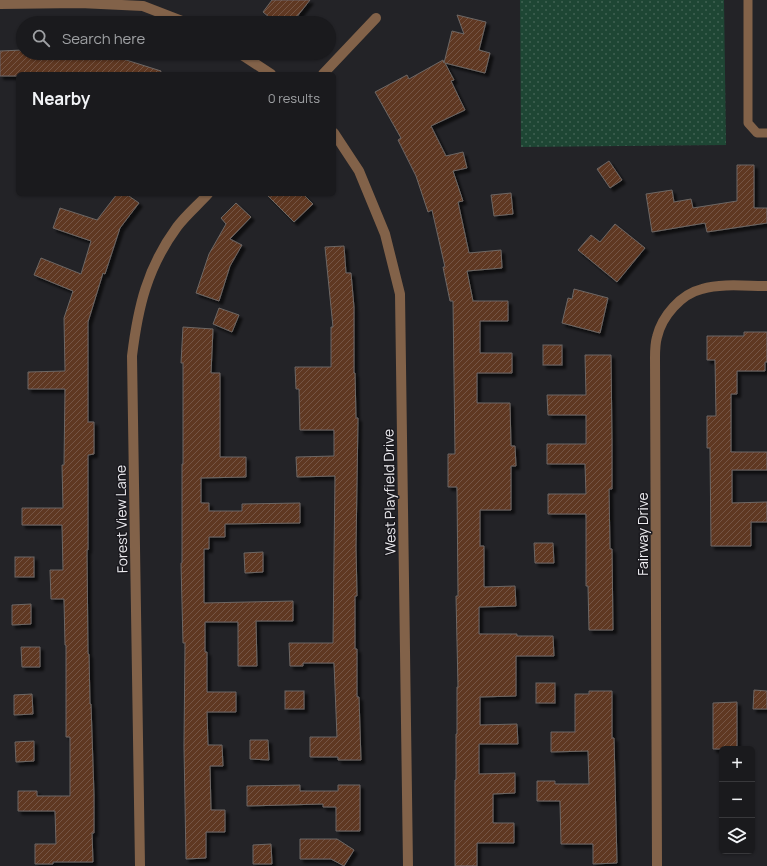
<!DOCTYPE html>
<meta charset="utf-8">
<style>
body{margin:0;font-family:Manrope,sans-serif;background:#232326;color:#f1f3f6}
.controls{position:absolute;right:12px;bottom:12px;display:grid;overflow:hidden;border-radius:6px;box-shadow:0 1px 3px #0004}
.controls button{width:36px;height:36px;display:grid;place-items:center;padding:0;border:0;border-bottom:1px solid #38383b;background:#1a1a1d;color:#f1f3f6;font:20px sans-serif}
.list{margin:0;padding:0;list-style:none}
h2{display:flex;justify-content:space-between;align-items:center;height:52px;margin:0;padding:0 16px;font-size:17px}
h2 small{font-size:13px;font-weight:400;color:#9fa1a4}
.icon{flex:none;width:22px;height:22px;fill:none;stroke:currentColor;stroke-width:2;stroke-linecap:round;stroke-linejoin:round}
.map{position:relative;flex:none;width:767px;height:866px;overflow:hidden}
.search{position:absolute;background:#1a1a1d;box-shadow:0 1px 3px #0004;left:16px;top:16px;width:320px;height:44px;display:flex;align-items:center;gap:10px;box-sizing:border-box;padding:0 14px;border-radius:22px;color:#9fa1a4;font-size:15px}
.panel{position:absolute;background:#1a1a1d;box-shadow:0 1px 3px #0004;left:16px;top:72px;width:320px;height:124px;border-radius:6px}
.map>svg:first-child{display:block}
</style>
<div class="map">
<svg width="767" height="866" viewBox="0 0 767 866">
<defs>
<pattern id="grass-dots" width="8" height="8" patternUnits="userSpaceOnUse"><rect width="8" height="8" fill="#1e4634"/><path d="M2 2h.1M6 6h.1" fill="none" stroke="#3f6152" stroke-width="1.8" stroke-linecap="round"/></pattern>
<pattern id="building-hatch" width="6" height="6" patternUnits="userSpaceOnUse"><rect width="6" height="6" fill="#5e3724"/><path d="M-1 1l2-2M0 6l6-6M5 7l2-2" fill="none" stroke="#755444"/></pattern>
<filter id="shadow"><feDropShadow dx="3.5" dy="3.5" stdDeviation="1" flood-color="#0009"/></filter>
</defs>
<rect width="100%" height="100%" fill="#232327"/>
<polygon fill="url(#grass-dots)" points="520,0 724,0 726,145 521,147"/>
<g fill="url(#building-hatch)" stroke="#6d6764" filter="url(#shadow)">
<polygon points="272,0 310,0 292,23 276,23 263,12"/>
<polygon points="457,15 486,22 479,50 490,53 485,73 445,63 454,80 451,81 465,110 431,126 446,156 463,152 467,168 453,171 463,201 458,202 469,253 501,250 502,268 467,271 473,301 508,301 508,321 480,321 480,353 512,353 512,373 477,373 477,403 510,403 511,446 515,446 516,466 511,466 511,510 480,510 480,546 484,546 484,587 515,586 516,606 479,607 479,634 517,634 517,636 553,636 554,656 516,656 516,696 480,697 480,725 517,724 518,744 479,744 479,774 515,773 515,793 493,794 493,823 514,823 514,843 477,843 477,866 455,866 455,780 456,780 456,734 457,734 457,687 458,687 456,596 458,596 457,487 448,487 448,454 455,454 453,301 450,301 443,267 445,267 432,210 428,212 416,176 398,140 401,138 375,92 407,75 409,79 443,60 444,63 452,31 464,34"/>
<polygon points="23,50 23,53 104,53 161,71 160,74 18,74 18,76 0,76 0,51"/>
<polygon points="609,161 622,180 610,188 597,169"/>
<polygon points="737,165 754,165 754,208 767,208 767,223 707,232 705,223 652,232 646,194 672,190 674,202 691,199 693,208 737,201"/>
<polygon points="511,193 513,214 494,216 491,195"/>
<polygon points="117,194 126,194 139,203 120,228 105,274 103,273 88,322 88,422 94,422 94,454 88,455 88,550 87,550 88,654 89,654 90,704 91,704 94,795 94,833 92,833 93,862 53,862 53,864 35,864 35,844 56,844 55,811 18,811 18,791 37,791 37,796 70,796 70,737 66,737 66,645 65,645 64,599 51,599 50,570 63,570 62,525 22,525 22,508 63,508 62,465 64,465 65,389 28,389 28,372 65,371 64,318 73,291 34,275 41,258 81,274 91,241 53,228 60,208 97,220"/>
<polygon points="266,194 303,194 313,204 294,222"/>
<polygon points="236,203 251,217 230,239 242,245 230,266 219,301 196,293 209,254 226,224 221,218"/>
<polygon points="615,224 645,248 617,282 578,250 591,235 600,242"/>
<polygon points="344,246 346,273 351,273 354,307 354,373 355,373 356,418 358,418 356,547 357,596 355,596 355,649 357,649 357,697 359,697 361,760 338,760 338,757 310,757 310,737 337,737 334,663 303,663 303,666 290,666 289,643 333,643 335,476 297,477 296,457 334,456 334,430 300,430 299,389 296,389 295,367 331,367 331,327 333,327 325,247"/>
<polygon points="574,289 608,298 600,333 562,323 568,298 572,299"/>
<polygon points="219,308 239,315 232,332 213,324"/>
<polygon points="183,327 213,329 211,373 220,373 220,457 246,457 246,477 201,478 201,503 209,503 209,511 242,511 242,504 300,503 300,523 225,524 225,537 209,537 209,549 204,549 204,603 293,601 293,621 256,621 257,666 238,666 238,622 205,622 205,652 207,652 207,692 236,692 236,712 207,712 208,745 222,745 223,766 210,766 211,810 225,810 225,832 206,832 206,858 186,859 184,746 185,643 183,643 181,563 182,563 182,464 183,464 183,363 181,363"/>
<polygon points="744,332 767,332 767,362 765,362 765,371 737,371 737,394 731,394 731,452 767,452 767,470 732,470 732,503 767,502 767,522 751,522 751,546 711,546 710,448 707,448 707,416 716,416 715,360 707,360 707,336 744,336"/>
<rect x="543" y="345" width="19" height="20"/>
<polygon points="585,355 611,355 612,441 612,489 609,489 610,549 612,549 613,630 589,630 588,586 586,586 586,514 548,514 548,494 586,494 585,464 547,464 547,444 586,444 586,415 548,415 547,395 586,395"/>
<polygon points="534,543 553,543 554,563 535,563"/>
<polygon points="263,552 263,572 245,573 244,553"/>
<rect x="15" y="557" width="19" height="20"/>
<polygon points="31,604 31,624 12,625 12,605"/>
<polygon points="21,647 40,647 40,667 22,667"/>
<rect x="536" y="683" width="19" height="20"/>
<polygon points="754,690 767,691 767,709 753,709"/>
<rect x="285" y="691" width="19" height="18"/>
<polygon points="589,691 612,691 612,738 614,738 617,863 593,864 593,844 561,844 560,801 537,801 537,781 555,781 555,784 589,784 588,751 551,752 551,732 575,732 575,694 589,694"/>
<polygon points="32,694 33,714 14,715 14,695"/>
<polygon points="737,702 737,749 713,749 713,703"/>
<polygon points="250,740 268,740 269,760 250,759"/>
<polygon points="34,741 34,761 16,762 15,742"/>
<polygon points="300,785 300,791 338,791 338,785 360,785 360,831 336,831 336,807 323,807 323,804 247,806 247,786"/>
<polygon points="300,839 337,839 354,850 344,866 331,859 300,859"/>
<polygon points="271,844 272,864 253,864 253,845"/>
</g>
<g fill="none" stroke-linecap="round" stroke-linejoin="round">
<polyline stroke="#826249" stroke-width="9" points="748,0 748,123 757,133 767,133"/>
<g stroke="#826249" stroke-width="10">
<polyline points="0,4 80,3 143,6 187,23"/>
<polyline points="239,53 271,74"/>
<polyline points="323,74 376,18"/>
<polyline points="334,133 359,171 385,234 400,294 408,866"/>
<path d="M140 866 132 356C138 307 147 268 177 227 186 215 198 205 208 194"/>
<path d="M657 866 655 358C655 351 655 344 657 337 662 316 681 294 702 289 722 283 746 286 767 286"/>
</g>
</g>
<g text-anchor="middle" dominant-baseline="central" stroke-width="3" stroke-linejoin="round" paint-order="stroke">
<g font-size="14" fill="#ecebef" stroke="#1a191e">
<text transform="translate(389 492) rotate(-91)">West Playfield Drive</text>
<text transform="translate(121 519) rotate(-91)">Forest View Lane</text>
<text transform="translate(642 534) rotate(-90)">Fairway Drive</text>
</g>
</g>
</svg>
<div class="controls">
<button>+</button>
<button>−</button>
<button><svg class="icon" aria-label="layers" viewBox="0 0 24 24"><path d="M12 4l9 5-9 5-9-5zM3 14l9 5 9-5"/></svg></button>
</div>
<div class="search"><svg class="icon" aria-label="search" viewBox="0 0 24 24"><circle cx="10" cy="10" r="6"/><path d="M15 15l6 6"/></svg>Search here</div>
<section class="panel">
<h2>Nearby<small>0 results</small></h2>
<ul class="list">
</ul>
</section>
</div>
